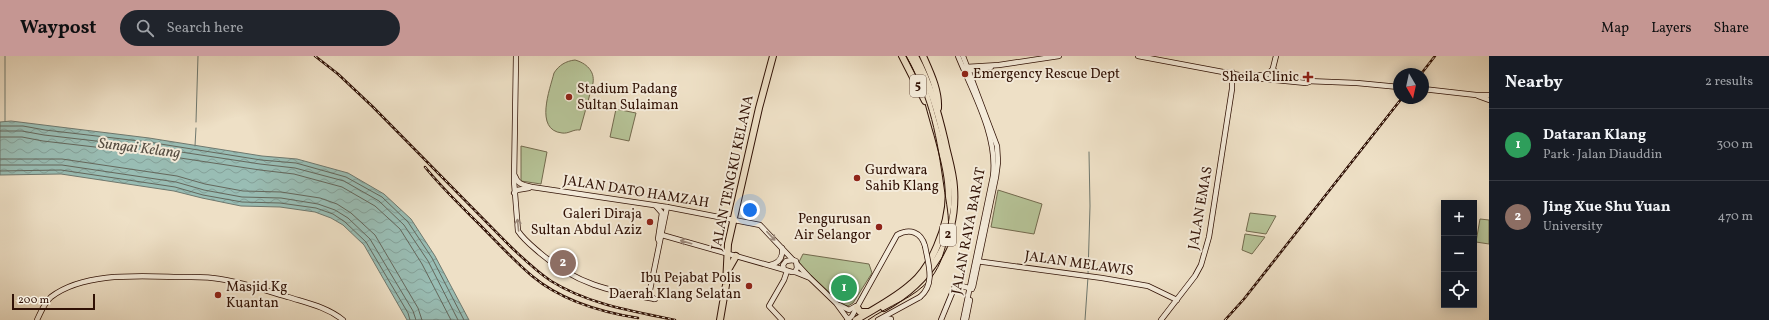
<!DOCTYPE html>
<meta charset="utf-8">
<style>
body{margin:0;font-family:Vollkorn,serif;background:#20242c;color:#f1f3f6}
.controls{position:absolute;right:12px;bottom:12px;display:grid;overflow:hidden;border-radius:0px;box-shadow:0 2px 10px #0003}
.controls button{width:36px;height:36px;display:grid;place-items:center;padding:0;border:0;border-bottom:1px solid #363941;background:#171b24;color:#f1f3f6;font:20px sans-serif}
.compass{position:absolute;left:1393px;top:12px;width:36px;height:36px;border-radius:50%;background:#171b24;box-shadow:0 2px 10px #0003;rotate:171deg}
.scale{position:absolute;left:12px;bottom:10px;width:83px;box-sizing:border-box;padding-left:4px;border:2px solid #301105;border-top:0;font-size:11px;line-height:14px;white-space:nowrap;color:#301105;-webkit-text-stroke:3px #f4ebda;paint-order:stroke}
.you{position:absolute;left:750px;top:154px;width:14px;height:14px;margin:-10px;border:3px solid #fff;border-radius:50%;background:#1a73e8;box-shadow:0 0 0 6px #1a73e833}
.badge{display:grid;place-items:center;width:26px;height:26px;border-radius:50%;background:#c59692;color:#fff;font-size:13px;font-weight:700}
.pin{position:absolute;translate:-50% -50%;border:2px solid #fff;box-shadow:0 1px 4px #0006}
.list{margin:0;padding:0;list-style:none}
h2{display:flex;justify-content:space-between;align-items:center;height:52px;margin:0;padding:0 16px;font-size:17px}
h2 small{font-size:13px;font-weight:400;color:#9ea1a6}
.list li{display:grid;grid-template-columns:26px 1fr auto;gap:12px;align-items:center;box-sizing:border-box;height:72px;padding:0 16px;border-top:1px solid #363941}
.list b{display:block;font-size:15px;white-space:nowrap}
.list p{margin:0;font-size:13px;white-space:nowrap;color:#9ea1a6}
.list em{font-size:13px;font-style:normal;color:#9ea1a6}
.icon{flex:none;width:22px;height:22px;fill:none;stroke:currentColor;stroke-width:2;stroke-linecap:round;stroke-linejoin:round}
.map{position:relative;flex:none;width:1489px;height:264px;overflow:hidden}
header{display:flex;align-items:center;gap:24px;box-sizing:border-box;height:56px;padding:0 20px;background:#c59692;color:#111}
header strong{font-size:19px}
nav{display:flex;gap:22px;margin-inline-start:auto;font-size:14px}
.search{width:280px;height:36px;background:#20242c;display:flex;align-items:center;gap:10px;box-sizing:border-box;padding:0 14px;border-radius:22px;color:#9ea1a6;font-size:15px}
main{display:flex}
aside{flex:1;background:#171b24}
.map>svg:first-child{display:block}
</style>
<header>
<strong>Waypost</strong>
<div class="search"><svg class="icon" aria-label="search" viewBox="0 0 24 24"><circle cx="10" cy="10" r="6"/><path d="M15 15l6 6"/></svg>Search here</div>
<nav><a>Map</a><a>Layers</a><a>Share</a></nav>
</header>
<main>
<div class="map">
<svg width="1489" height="264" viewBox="0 0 1489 264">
<defs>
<pattern id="water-waves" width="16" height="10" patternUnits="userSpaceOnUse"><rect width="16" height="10" fill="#99bdb4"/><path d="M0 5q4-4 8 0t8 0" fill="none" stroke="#84a199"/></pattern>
</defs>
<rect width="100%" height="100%" fill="#eee0c6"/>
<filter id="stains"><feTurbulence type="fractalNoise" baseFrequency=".005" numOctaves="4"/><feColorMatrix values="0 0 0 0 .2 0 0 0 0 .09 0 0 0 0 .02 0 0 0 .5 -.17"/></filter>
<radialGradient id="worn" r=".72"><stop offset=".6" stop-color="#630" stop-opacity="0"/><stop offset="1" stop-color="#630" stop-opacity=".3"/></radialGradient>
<g fill="#b6c397" stroke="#736a4e">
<path d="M575 4C586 7 595 15 593 27L580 74C573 73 569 78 562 77 534 74 550 33 554 17 559 9 566 5 575 4Z"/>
<polygon points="616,53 636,57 629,85 610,81"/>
<polygon points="521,90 547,96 541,128 521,125"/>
<polygon points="998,134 1042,148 1034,178 991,171"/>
<polygon points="1250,157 1276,160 1266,178 1246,175"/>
<polygon points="1480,163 1489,164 1489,188 1476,186"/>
<polygon points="1245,178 1265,181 1252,198 1242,194"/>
<polygon points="803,198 869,208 872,217 853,247 848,250 843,249 806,215 799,206"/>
</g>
<polygon fill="url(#water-waves)" stroke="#6f786e" points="11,65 149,82 262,100 297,103 348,117 384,138 411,163 435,200 469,264 407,264 364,189 343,169 331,162 315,156 280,151 241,150 202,142 174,135 61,118 0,119 0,66"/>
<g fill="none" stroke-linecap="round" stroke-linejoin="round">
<g stroke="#64675c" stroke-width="1">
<polyline points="0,70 23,70 45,74 148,86 261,104 296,107 346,121 382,141 408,166 432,202 464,264"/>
<polyline points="0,75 22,75 44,79 148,91 260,108 295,112 344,125 379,145 404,169 428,205 458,264"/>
<polyline points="0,81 22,81 43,85 147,97 260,114 294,118 342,131 375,150 400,173 422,208 451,264"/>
<polyline points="0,103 62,103 177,120 205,128 243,135 281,136 320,142 337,148 351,157 375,179 418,252 422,264"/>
<polyline points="0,109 62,109 176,126 204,134 242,141 281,142 318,148 335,154 348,162 370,183 413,255 416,264"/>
<polyline points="0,115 61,114 175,131 203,139 242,146 280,147 316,152 333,158 345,166 366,186 408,257 410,264"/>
</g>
<g stroke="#6f786e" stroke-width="1">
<polyline points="5,65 5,0"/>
<polyline points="196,66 198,0"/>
<polyline points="195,90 196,72"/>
<polyline points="1088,218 1090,150 1089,96"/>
<polyline points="1085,264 1088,221"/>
</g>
<g stroke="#301105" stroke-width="6">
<g id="secondary">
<path d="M516 0 514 125 518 175C524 184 532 190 540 197 576 228 609 235 655 243"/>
<path d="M958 0C973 37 998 80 993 120L963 264"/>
<polyline points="963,0 997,90 998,106 996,121 973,231"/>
<polyline points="1138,0 1255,22 1306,27 1309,26"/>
<polyline points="966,11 999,9 1059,0"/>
<polyline points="967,15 991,11"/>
<polyline points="1275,15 1280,19 1288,22"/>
<polyline points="1256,19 1266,19 1272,14"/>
<polyline points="1270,24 1276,0"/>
<polyline points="1307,25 1357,27 1399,31"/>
<polyline points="1423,33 1476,39 1489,39"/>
<polyline points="1478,40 1489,44"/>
<path d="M515 120C518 129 524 129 532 131L667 151 760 169 793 204"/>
<polyline points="514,137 517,134 529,132"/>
<polyline points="656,150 662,157 658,183 659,185"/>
<polyline points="662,179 792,216 795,216 797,212 796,205 793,204 786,205 783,209 784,214"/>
<polyline points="976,205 1102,222 1148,230 1177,244"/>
<polyline points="797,208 809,221"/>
<path d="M770 209C780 207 783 201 782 192"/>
<polyline points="795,216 810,222 836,247 847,262"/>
<polyline points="654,243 650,239 650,234 667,151"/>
<polyline points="839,249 849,254 856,250"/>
<path d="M847 262H850L852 260 897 179C910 172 921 176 925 190"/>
<polyline points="883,262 891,263"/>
<path d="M37 264C41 256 44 247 51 241 84 216 139 220 178 221 192 221 206 220 220 223 243 226 266 235 288 241 307 247 327 251 343 264"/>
<polyline points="782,264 769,250 784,224 787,215"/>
<polyline points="878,264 920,241"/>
<polyline points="941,264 955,230 962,230 972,233"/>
<polyline points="966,264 970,244"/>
<polyline points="1161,264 1195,220 1201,209 1209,181 1232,33 1232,16"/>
</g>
</g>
<g stroke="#301105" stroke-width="8">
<g id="highway">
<polyline points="902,0 925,45"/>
<path d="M923 0C930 16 939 34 938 52"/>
<polyline points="728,214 736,200"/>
<polyline points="857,251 860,256 868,256"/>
<path d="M884 252C930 226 958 185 954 131 953 115 948 101 945 86 938 56 930 27 915 0"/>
<polyline points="720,264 726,229 728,188 759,52 773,0"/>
<path d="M856 264C875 252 896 242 912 227 924 217 931 204 937 190 956 146 949 121 937 77 929 51 924 24 910 0"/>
</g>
</g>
<use href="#secondary" stroke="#f4ebda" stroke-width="4.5"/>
<use href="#highway" stroke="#eee0c6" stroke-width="6"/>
<path stroke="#301105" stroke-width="1" d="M868 264C889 249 914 243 931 222 941 209 946 192 948 177 950 162 946 146 944 131 937 82 931 44 906 0"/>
<g stroke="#301105" stroke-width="2.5">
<g id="rail">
<path d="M315 0 338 18 373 51 511 191C524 203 536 215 551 225 588 248 632 255 675 264"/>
<polyline points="1421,18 1435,0"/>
<path d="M425 111C441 131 460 149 478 167 495 184 513 204 532 220 562 245 600 256 638 262"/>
<polyline points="1225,264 1244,243 1402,42"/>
</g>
</g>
<use href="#rail" stroke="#f4ebda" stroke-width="1" stroke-dasharray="3" stroke-linecap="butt"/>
<g stroke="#301105" stroke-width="6" stroke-linecap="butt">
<path id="secondary-bridge" d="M920 241C936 228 928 207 925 190"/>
</g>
<use href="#secondary-bridge" stroke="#f4ebda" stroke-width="4.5"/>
</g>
<defs><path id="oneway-shaft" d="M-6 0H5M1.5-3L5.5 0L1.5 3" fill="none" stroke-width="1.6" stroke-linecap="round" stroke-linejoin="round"/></defs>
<g stroke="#9c897a">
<use href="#oneway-shaft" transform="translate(518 169) rotate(-96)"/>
<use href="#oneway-shaft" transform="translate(771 180) rotate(47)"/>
<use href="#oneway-shaft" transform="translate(686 186) rotate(-164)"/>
</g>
<g fill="#8f2418" stroke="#f4ebda" stroke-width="1.5">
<circle cx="965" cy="18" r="4"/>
<path d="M1306 15h4v4h4v4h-4v4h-4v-4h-4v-4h4z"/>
<circle cx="569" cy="41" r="4"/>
<circle cx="857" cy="122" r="4"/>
<circle cx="650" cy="166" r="4"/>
<circle cx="879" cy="171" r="4"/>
<circle cx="749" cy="230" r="4"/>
<circle cx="218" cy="239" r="4"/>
</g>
<g text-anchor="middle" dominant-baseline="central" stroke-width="4" stroke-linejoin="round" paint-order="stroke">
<g fill="#f4ebda" stroke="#6b5245" stroke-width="1">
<rect x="910" y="19" width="16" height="22" rx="3"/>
<rect x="940" y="168" width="16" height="22" rx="3"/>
</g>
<g font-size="13" font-weight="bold" fill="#301105">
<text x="918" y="30">5</text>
<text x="948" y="179">2</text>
</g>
<g font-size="14" fill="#301105" stroke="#f4ebda" text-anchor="start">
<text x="973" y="18">Emergency Rescue Dept</text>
<text x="1299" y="21" text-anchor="end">Sheila Clinic</text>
<text x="577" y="33">Stadium Padang<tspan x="577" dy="16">Sultan Sulaiman</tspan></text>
<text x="865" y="114">Gurdwara<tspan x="865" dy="16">Sahib Klang</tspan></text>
<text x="642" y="158" text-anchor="end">Galeri Diraja<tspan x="642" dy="16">Sultan Abdul Aziz</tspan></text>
<text x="871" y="163" text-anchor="end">Pengurusan<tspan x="871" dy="16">Air Selangor</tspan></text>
<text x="741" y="222" text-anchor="end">Ibu Pejabat Polis<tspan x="741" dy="16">Daerah Klang Selatan</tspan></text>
<text x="226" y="231">Masjid Kg<tspan x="226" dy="16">Kuantan</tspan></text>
</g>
<g font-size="14" fill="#301105" stroke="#f4ebda">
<text transform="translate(733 117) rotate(-78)">JALAN TENGKU KELANA</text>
<text transform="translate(636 136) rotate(9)">JALAN DATO HAMZAH</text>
<text transform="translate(1201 152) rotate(-80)">JALAN EMAS</text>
<text transform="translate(969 175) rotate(-79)">JALAN RAYA BARAT</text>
<text transform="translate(1079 208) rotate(8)">JALAN MELAWIS</text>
</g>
<g font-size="15" font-style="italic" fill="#554d42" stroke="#f4ebda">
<text transform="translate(139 93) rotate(7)">Sungai Kelang</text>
</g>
</g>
<rect width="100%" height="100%" filter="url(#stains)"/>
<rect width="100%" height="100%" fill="url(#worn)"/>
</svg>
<div class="controls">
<button>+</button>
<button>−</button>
<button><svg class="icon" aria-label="locate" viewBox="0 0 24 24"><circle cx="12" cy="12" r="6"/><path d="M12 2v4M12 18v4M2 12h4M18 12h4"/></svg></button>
</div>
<svg class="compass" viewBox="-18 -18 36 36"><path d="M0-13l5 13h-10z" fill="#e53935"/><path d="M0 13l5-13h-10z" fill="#9ea1a6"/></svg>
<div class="scale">200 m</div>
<div class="you"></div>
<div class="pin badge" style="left:844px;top:232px;background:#2e9e5b">1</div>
<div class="pin badge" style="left:563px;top:207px;background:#8d6e63">2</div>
</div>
<aside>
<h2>Nearby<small>2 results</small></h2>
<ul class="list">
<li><span class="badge" style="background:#2e9e5b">1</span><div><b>Dataran Klang</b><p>Park · Jalan Diauddin</p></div><em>300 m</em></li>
<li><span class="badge" style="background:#8d6e63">2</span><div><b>Jing Xue Shu Yuan</b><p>University</p></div><em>470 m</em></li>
</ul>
</aside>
</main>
